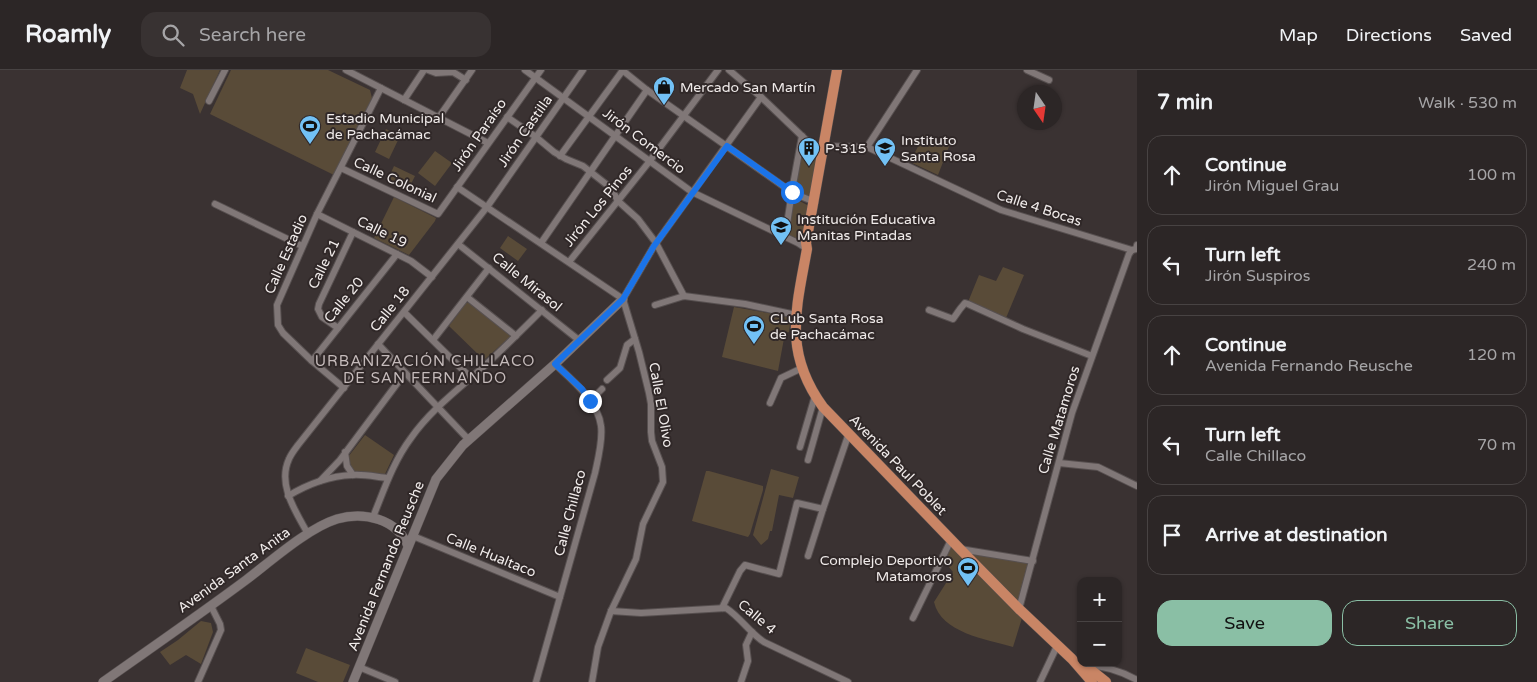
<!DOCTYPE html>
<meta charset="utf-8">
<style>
body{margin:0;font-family:"Varela Round",sans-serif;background:#383232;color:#f1f3f6}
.controls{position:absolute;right:15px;bottom:15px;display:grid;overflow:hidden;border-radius:10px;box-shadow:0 1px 4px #0004}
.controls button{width:45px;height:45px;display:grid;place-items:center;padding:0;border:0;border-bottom:1px solid #484343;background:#2c2626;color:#f1f3f6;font:25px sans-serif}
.compass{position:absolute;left:1017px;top:15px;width:45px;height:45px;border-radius:50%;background:#2c2626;box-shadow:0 1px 4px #0004;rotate:167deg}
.stop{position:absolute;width:15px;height:15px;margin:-11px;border:4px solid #1a73e8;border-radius:50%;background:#fff}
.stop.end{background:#1a73e8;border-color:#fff;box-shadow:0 1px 5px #0008}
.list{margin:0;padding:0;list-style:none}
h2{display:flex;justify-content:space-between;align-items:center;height:65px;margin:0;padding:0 20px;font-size:21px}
h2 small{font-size:16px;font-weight:400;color:#a6a5a7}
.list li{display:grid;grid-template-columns:32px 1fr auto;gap:15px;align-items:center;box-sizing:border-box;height:80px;margin:0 10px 10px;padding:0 10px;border:1px solid #484343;border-radius:15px}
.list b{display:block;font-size:19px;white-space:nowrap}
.list p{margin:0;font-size:16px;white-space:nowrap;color:#a6a5a7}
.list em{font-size:16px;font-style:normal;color:#a6a5a7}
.actions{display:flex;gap:10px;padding:15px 20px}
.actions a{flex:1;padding:11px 0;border:1px solid #8abfa5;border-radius:15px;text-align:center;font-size:18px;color:#8abfa5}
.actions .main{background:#8abfa5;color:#111}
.icon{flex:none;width:28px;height:28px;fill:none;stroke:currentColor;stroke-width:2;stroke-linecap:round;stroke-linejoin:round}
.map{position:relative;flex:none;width:1137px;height:612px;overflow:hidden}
header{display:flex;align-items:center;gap:30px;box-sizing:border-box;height:70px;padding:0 25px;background:#2c2626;border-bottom:1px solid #484343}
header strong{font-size:24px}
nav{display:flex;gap:28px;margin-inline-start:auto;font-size:18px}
.search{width:350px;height:45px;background:#383232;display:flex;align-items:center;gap:12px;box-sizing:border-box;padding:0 18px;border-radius:15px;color:#a6a5a7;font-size:19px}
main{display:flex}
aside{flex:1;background:#2c2626}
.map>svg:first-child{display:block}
</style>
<header>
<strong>Roamly</strong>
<div class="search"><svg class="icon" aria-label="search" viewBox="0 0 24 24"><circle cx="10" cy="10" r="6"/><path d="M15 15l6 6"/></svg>Search here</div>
<nav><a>Map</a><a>Directions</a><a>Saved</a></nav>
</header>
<main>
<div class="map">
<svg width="1137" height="612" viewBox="0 0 1137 612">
<rect width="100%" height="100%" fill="#3a3232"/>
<g fill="#594b38">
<polygon points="187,0 220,0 200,44 193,24 180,18"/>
<polygon points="231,0 328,0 370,20 372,28 334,105 210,44"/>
<polygon points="386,59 400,66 389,89 375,82"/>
<polygon points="924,65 950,74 938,105 910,92"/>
<polygon points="802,70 806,75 820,81 811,125 808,127 793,120"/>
<polygon points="435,81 452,93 435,116 418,103"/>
<polygon points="394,96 415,106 409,118 388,109"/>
<polygon points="394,127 436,148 435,151 409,185 374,168"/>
<polygon points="792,127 809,136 804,173 786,166"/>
<polygon points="508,166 527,179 518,191 500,178"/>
<polygon points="1003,197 1024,205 1006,248 968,232 979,205 996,211"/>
<polygon points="466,233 469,233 510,264 510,267 484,290 449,256"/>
<polygon points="734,237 791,247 789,262 785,263 778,301 722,287"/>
<path d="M365 365 394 385 385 404C378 404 355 403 351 399 348 396 349 391 348 387Z"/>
<polygon points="771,399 799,407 793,428 779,425 772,461 770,461 768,469 761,475 753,465"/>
<polygon points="706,401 709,401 763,416 763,420 750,464 748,467 692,451"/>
<path d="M952 475 1022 548 1013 577C986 569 941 563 934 532L953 502 944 491Z"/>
<polygon points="968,481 1032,493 1019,536"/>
<polygon points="201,551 211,553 213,562 201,594 186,585 170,595 160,582 178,570"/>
<polygon points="306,578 350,595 343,612 318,612 296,603"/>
</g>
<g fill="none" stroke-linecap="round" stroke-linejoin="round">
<g stroke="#575050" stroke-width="8">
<g id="street">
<polyline points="346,0 488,73"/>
<polyline points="428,0 436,3 453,2 466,10"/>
<polyline points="525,0 692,122 798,173 807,179"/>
<polyline points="622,0 647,20 793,123 815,132"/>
<polyline points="729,0 761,27 805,69 816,76 867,77 1001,140 1132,180"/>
<polyline points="1027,0 1049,10"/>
<polyline points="404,30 424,0"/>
<polyline points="209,31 225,0"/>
<polyline points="439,47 472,0"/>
<polyline points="507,47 536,67 554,82 566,89 583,96 611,118 618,131 638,149 656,173 684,226"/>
<polyline points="867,77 917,0"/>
<polyline points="560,86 623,0"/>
<polyline points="341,98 438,144 541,0"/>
<polyline points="457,117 623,229"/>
<polyline points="215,134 302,176"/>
<polyline points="317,144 411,191 432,207"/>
<polyline points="785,167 793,115 802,66"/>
<polyline points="541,173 647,20"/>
<polyline points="458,174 580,271"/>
<polyline points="569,192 649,92 718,0"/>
<polyline points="467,227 516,266"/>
<polyline points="623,229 654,176 761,27"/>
<polyline points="655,235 684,226 745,234 796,245"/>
<polyline points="929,240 953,249 960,239 965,233 968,234 1023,259 1092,286"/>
<polyline points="404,242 471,308"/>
<polyline points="338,258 322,247 318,239 319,234 353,162"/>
<polyline points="433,270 489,198"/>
<polyline points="378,274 469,370"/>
<polyline points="312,291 397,184"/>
<polyline points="607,310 620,298 627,275 635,269"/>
<polyline points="344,318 312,291 283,263 278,255 277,235 317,144 381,18"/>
<polyline points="590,331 602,319"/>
<polyline points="770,333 781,308 802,298"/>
<polyline points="800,377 815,326"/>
<polyline points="345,382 347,396 353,405"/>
<polyline points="808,390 823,337"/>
<polyline points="1059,393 1098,397 1137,416"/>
<polyline points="320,411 340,390 405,303"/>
<path d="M288 426C308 414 329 406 352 405 364 404 377 407 388 408"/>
<path d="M373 447C384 420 393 392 411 368 430 341 456 321 481 299 502 280 522 260 542 240"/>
<path d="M308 464C296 442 277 415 289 389 291 384 295 379 298 375L487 137 583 0"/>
<polyline points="413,466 560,527"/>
<polyline points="960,479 1033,491"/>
<polyline points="808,486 823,439"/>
<polyline points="722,538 740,501 745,495 779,504 797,433 823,439 849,363"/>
<polyline points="1019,539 1072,343 1129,184 1132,180 1136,179 1137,175"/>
<path d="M611 541 641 543 726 538C741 548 750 563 764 572L848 612"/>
<polyline points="913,548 951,470"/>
<path d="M1086 596C1105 595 1121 601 1137 610"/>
<polyline points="359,597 395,612"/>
<polyline points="198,612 221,560 220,554 211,536"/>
<path d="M536 612 595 403C598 389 603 370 601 356 598 331 572 310 555 294"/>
<polyline points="592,612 598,577 611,541 636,489 643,454 663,412 662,397 652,371 651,362 651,334 649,323 639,282 623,229"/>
<polyline points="741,612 748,591 746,575 752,562"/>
<polyline points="1040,612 1057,576"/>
</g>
</g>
<g stroke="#575050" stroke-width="10">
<g id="secondary">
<path d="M103 612C151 578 199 545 246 510 271 491 308 458 337 449 364 441 397 449 408 476"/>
<polyline points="353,612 436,409 463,375 555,294 623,229"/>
</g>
</g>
<g stroke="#575050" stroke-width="11">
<g id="primary">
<path d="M837 0 806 173 807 179C796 240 783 282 823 337L960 479 1019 539 1072 589 1092 612"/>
<polyline points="1078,592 1091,600 1106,612"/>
</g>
</g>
<use href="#street" stroke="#807777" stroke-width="6"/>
<use href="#secondary" stroke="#807777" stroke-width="9"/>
<use href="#primary" stroke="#c98565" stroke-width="10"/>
</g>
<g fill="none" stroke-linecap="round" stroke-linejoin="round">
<polyline stroke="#1a73e8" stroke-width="6" points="590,331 582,319 555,294 623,229 654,176 727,76 792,122"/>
</g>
<defs>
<g id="shop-pin" transform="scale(1.125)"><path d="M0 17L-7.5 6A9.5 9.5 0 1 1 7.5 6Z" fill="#72c1f5" stroke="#302828"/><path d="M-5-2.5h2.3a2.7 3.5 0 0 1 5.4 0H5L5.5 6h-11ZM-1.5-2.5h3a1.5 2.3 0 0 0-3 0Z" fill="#111"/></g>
<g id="stadium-pin" transform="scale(1.125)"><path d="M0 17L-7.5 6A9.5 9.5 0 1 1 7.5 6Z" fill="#72c1f5" stroke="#302828"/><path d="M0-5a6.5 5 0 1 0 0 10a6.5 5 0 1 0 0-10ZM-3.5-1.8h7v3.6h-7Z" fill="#111"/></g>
<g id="building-pin" transform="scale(1.125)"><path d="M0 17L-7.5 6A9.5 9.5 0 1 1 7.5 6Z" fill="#72c1f5" stroke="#302828"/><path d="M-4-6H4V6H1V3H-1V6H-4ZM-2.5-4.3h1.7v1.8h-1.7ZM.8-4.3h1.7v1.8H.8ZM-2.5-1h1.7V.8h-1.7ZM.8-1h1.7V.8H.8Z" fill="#111"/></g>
<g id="university-pin" transform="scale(1.125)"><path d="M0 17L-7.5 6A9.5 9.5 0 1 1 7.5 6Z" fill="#72c1f5" stroke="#302828"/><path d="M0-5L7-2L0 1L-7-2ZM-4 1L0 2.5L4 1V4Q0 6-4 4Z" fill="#111"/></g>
<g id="school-pin" transform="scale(1.125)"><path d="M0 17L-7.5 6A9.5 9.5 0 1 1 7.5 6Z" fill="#72c1f5" stroke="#302828"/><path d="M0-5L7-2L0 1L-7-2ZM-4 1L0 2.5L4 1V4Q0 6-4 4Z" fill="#111"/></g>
</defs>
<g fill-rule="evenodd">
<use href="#shop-pin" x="664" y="17"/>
<use href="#stadium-pin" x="310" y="56"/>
<use href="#building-pin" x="809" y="78"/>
<use href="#university-pin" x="885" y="78"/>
<use href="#school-pin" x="781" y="157"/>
<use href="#stadium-pin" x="754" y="256"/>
<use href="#stadium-pin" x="968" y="498"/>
</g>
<g text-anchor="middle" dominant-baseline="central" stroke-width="4" stroke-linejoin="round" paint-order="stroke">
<g font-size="14" fill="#f0ebea" stroke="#302828" text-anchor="start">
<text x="680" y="17">Mercado San Martín</text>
<text x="326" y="48">Estadio Municipal<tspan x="326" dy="16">de Pachacámac</tspan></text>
<text x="901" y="70">Instituto<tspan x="901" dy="16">Santa Rosa</tspan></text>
<text x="825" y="78">P-315</text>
<text x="797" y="149">Institución Educativa<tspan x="797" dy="16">Manitas Pintadas</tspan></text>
<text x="770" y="248">CLub Santa Rosa<tspan x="770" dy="16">de Pachacámac</tspan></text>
<text x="952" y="490" text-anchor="end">Complejo Deportivo<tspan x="952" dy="16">Matamoros</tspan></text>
</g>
<g font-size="14" fill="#f0ebea" stroke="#302828">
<text transform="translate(525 61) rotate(-55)">Jirón Castilla</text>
<text transform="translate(479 65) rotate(-55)">Jirón Paraíso</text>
<text transform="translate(644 71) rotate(37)">Jirón Comercio</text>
<text transform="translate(395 110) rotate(25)">Calle Colonial</text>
<text transform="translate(598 136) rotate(-51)">Jirón Los Pinos</text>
<text transform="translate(1039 138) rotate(18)">Calle 4 Bocas</text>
<text transform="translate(382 162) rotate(26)">Calle 19</text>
<text transform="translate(286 184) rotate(-66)">Calle Estadio</text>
<text transform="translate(324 194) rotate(-64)">Calle 21</text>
<text transform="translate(527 212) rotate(39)">Calle Mirasol</text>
<text transform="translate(344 230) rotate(-51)">Calle 20</text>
<text transform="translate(390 239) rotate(-51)">Calle 18</text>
<text transform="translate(661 335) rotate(80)">Calle El Olivo</text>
<text transform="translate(1059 350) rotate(-73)">Calle Matamoros</text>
<text transform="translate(898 395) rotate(46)">Avenida Paul Poblet</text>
<text transform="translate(570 443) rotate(-75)">Calle Chillaco</text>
<text transform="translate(491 485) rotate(22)">Calle Hualtaco</text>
<text transform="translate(386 496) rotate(-68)">Avenida Fernando Reusche</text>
<text transform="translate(234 500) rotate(-36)">Avenida Santa Anita</text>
<text transform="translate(757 547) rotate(40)">Calle 4</text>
</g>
<g font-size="15" letter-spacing="1" fill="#c5bbbb" stroke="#302828">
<text x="425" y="291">URBANIZACIÓN CHILLACO<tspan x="425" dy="17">DE SAN FERNANDO</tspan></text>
</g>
</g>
</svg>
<div class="controls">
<button>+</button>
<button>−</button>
</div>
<svg class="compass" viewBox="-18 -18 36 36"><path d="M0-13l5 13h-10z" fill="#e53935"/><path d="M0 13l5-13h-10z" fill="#a6a5a7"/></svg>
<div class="stop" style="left:792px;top:122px"></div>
<div class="stop end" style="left:590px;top:331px"></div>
</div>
<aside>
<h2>7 min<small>Walk · 530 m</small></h2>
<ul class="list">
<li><svg class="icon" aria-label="ahead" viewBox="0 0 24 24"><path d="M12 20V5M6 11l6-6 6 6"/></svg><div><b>Continue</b><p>Jirón Miguel Grau</p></div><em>100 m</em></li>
<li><svg class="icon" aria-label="left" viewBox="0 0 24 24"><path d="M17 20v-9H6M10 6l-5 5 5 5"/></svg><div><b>Turn left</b><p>Jirón Suspiros</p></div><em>240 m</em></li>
<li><svg class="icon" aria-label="ahead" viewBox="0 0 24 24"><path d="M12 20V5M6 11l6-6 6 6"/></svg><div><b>Continue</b><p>Avenida Fernando Reusche</p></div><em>120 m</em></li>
<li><svg class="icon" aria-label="left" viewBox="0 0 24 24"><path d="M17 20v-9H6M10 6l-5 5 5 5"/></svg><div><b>Turn left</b><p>Calle Chillaco</p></div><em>70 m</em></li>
<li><svg class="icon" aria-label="arrive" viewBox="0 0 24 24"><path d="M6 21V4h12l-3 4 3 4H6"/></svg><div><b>Arrive at destination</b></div></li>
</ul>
<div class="actions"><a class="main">Save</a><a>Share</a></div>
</aside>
</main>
